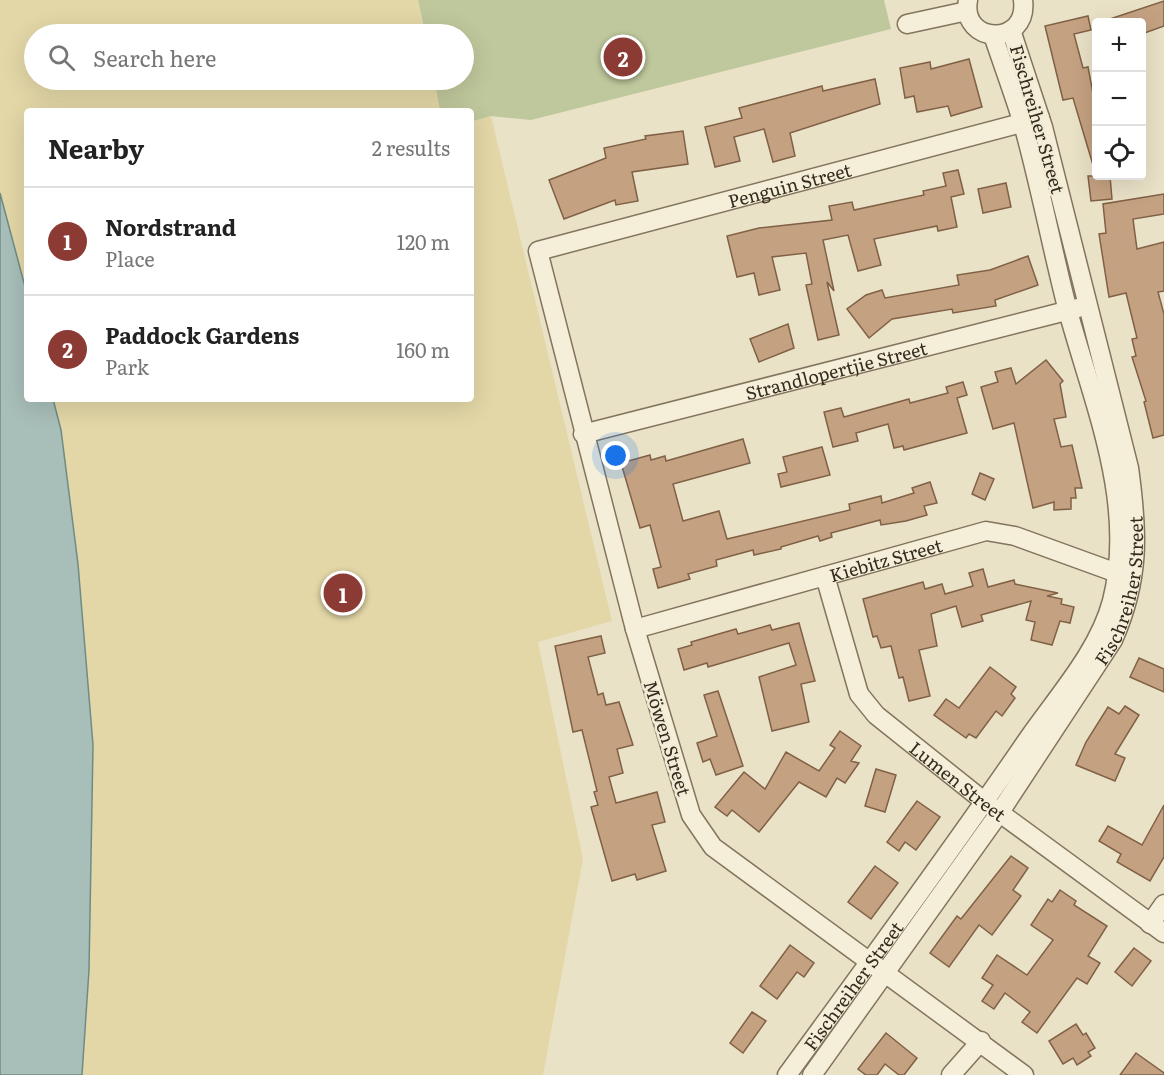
<!DOCTYPE html>
<meta charset="utf-8">
<style>
body{margin:0;font-family:Literata,serif;background:#f6f6f6;color:#222}
.controls{position:absolute;right:18px;top:18px;display:grid;overflow:hidden;border-radius:6px;box-shadow:0 6px 24px #0002}
.controls button{width:54px;height:54px;display:grid;place-items:center;padding:0;border:0;border-bottom:2px solid #e0e0e0;background:#fff;color:#222;font:30px sans-serif}
.you{position:absolute;left:616px;top:456px;width:21px;height:21px;margin:-15px;border:4px solid #fff;border-radius:50%;background:#1a73e8;box-shadow:0 0 0 9px #1a73e833}
.badge{display:grid;place-items:center;width:39px;height:39px;border-radius:50%;background:#8c3a34;color:#fff;font-size:20px;font-weight:700}
.pin{position:absolute;translate:-50% -50%;border:3px solid #fff;box-shadow:0 2px 6px #0006}
.list{margin:0;padding:0;list-style:none}
h2{display:flex;justify-content:space-between;align-items:center;height:78px;margin:0;padding:0 24px;font-size:26px}
h2 small{font-size:20px;font-weight:400;color:#767676}
.list li{display:grid;grid-template-columns:39px 1fr auto;gap:18px;align-items:center;box-sizing:border-box;height:108px;padding:0 24px;border-top:2px solid #e0e0e0}
.list b{display:block;font-size:22px;white-space:nowrap}
.list p{margin:0;font-size:20px;white-space:nowrap;color:#767676}
.list em{font-size:20px;font-style:normal;color:#767676}
.icon{flex:none;width:33px;height:33px;fill:none;stroke:currentColor;stroke-width:2;stroke-linecap:round;stroke-linejoin:round}
.map{position:relative;flex:none;width:1164px;height:1075px;overflow:hidden}
.search{position:absolute;background:#fff;box-shadow:0 6px 24px #0002;left:24px;top:24px;width:450px;height:66px;display:flex;align-items:center;gap:15px;box-sizing:border-box;padding:0 21px;border-radius:33px;color:#767676;font-size:22px}
.panel{position:absolute;background:#fff;box-shadow:0 6px 24px #0002;left:24px;top:108px;width:450px;height:294px;border-radius:6px}
.map>svg:first-child{display:block}
</style>
<div class="map">
<svg width="1164" height="1075" viewBox="0 0 1164 1075">
<rect width="100%" height="100%" fill="#eae2c7"/>
<polygon fill="#bfc79c" points="418,0 884,0 891,29 531,120 491,116 471,122 471,111 440,111 434,80 464,80 464,34 425,34"/>
<g fill="#e3d7a7">
<polygon points="0,0 418,0 425,34 34,34 34,80 434,80 440,111 27,111 27,294 0,193"/>
<polygon points="491,116 612,621 538,642 583,859 543,1075 82,1075 89,970 93,745 78,564 61,430 53,399 471,399 471,122"/>
</g>
<polygon fill="#a8beb9" stroke="#6f8b86" stroke-width="1.5" points="0,193 27,294 27,399 53,399 61,430 78,564 93,745 89,970 82,1075 0,1075"/>
<g fill="#c4a181" stroke="#806146" stroke-width="1.5">
<polygon points="1164,1 1164,26 1142,34 1142,22 1108,22 1107,20"/>
<polygon points="1088,16 1091,30 1074,34 1083,68 1088,67 1096,109 1096,165 1093,165 1073,98 1063,100 1045,26"/>
<polygon points="969,59 982,107 951,116 948,106 917,112 914,96 905,98 900,68 930,62 931,69"/>
<polygon points="875,79 880,104 790,133 795,156 773,162 764,129 734,137 740,161 715,167 705,127 742,118 739,108 822,86 823,91"/>
<polygon points="683,131 688,164 632,172 638,201 616,205 615,200 564,219 549,180 606,158 604,148 646,139 645,136"/>
<polygon points="958,170 964,194 951,197 957,227 938,231 937,226 874,239 881,265 858,271 848,235 823,240 834,291 827,282 839,335 818,340 806,285 812,284 806,253 772,257 780,290 759,295 754,273 737,277 727,236 759,228 832,220 829,206 852,202 854,210 924,195 923,191 946,186 943,173"/>
<polygon points="1088,176 1110,176 1112,199 1091,201"/>
<polygon points="1006,183 1011,207 983,213 978,189"/>
<polygon points="1164,194 1164,214 1133,219 1137,249 1164,242 1164,291 1158,292 1164,314 1164,435 1153,438 1144,402 1146,401 1132,357 1136,356 1132,339 1137,338 1126,293 1109,297 1099,234 1106,233 1103,204"/>
<polygon points="1028,256 1038,285 995,300 996,306 953,313 952,309 892,319 869,338 847,309 866,295 882,290 885,298 959,285 957,275 990,270"/>
<polygon points="788,324 794,348 759,362 750,339"/>
<polygon points="1046,360 1063,381 1060,384 1066,417 1054,419 1061,447 1072,445 1082,488 1075,488 1076,498 1071,498 1071,509 1054,510 1054,502 1033,508 1014,423 993,429 981,387 998,382 995,372 1011,368 1016,384"/>
<polygon points="963,382 967,395 957,398 967,433 904,450 903,446 894,448 888,424 856,433 858,441 833,447 824,412 841,408 844,417 909,399 910,403 948,393 946,387"/>
<polygon points="743,439 750,463 673,484 683,521 719,511 727,539 850,510 849,504 881,496 882,503 914,493 912,488 930,482 937,503 924,506 927,515 906,521 881,525 880,520 831,533 832,537 820,541 818,536 781,547 781,549 754,555 753,550 716,560 717,566 688,574 690,579 658,588 653,569 661,567 650,525 640,528 621,463 650,455 651,460 665,456 666,461"/>
<polygon points="822,447 830,475 781,487 778,474 787,472 783,457"/>
<polygon points="980,473 994,479 985,500 972,494"/>
<polygon points="983,569 988,587 1014,580 1015,584 1058,593 1047,596 1062,599 1061,604 1074,607 1070,623 1060,621 1052,645 1031,640 1035,622 1026,620 1031,601 981,615 983,621 962,627 956,606 931,614 937,646 919,650 930,696 909,701 903,677 899,678 891,646 881,648 877,636 873,637 863,599 923,582 925,589 942,584 945,594 973,586 969,573"/>
<polygon points="799,623 815,681 801,684 809,722 772,731 759,677 796,665 789,643 708,667 707,663 684,670 678,649 692,645 691,642 736,629 738,634 770,625 772,630"/>
<polygon points="601,636 605,653 588,657 598,695 603,693 606,705 619,702 633,745 617,749 623,773 609,777 616,803 657,792 665,822 652,825 666,871 637,880 635,874 612,881 591,807 598,805 594,792 597,791 582,730 573,732 555,646"/>
<polygon points="1139,658 1164,669 1164,692 1130,677"/>
<polygon points="990,667 1016,687 1011,694 1015,698 1002,716 996,711 976,738 969,734 966,738 934,715 946,699 959,708"/>
<polygon points="718,691 743,766 716,775 710,759 703,762 697,743 717,736 704,695"/>
<polygon points="1125,706 1139,715 1115,754 1125,758 1115,781 1076,765 1086,742 1108,707 1119,714"/>
<polygon points="840,731 861,746 851,761 859,763 845,783 837,778 826,797 799,782 759,832 732,810 727,816 715,807 744,772 765,789 786,752 819,771 835,748 830,745"/>
<polygon points="876,769 896,775 885,812 865,806"/>
<polygon points="917,801 940,817 916,850 905,842 899,851 887,842"/>
<polygon points="1164,805 1164,857 1150,881 1117,862 1121,854 1099,841 1108,826 1142,845"/>
<polygon points="1011,856 1028,868 1013,890 1021,896 992,935 979,925 949,967 930,953 957,916 961,919"/>
<polygon points="875,866 898,883 871,919 848,902"/>
<polygon points="1060,890 1076,901 1074,905 1107,926 1088,956 1100,963 1087,984 1077,978 1037,1033 1022,1022 1030,1012 1005,993 994,1009 982,1001 993,985 982,978 997,955 1027,975 1053,940 1031,925 1048,899 1052,902"/>
<polygon points="790,945 814,963 804,977 797,972 777,999 760,986"/>
<polygon points="1134,948 1151,961 1132,986 1115,972"/>
<polygon points="752,1012 766,1021 743,1053 730,1043"/>
<polygon points="1076,1024 1083,1035 1086,1033 1095,1048 1088,1052 1091,1056 1077,1065 1073,1058 1063,1064 1049,1041"/>
<polygon points="886,1033 917,1058 904,1075 899,1075 885,1064 877,1075 866,1075 858,1069"/>
<polygon points="1136,1053 1164,1073 1164,1075 1120,1075"/>
</g>
<g fill="none" stroke-linecap="round" stroke-linejoin="round">
<g stroke="#83745e" stroke-width="21">
<g id="minor">
<path d="M968 0C960 45 1029 47 1023 0"/>
<polyline points="907,24 967,11"/>
<path id="s1" d="M583 434 1078 308"/>
<path id="s2" d="M825 576 859 694 876 715 985 802 1164 933"/>
<path id="s3" d="M635 629 986 531 1015 536 1128 577"/>
<polyline points="1150,924 1164,904"/>
<path id="s4" d="M787 1075C868 964 950 853 1028 739 1057 697 1099 651 1112 601 1137 503 1093 403 1068 311 1052 249 1040 185 1023 124 1014 94 1003 65 993 35"/>
<path id="s5" d="M812 1075 1000 812 1113 640C1140 579 1138 533 1129 468L1043 127 1011 30"/>
<polyline points="951,1075 981,1041"/>
<path id="s6" d="M1024 1075 713 847 691 815 635 629 538 251 1040 118"/>
</g>
</g>
<use href="#minor" stroke="#f5efd9" stroke-width="18"/>
</g>
<g text-anchor="middle" dominant-baseline="central" stroke-width="5" stroke-linejoin="round" paint-order="stroke">
<g font-size="18" fill="#352c20" stroke="#f2ecd6">
<text transform="translate(1038 119) rotate(74)">Fischreiher Street</text>
<text stroke="none"><textPath href="#s6" startOffset="1269">Penguin Street</textPath></text>
<text stroke="none"><textPath href="#s1" startOffset="261">Strandlopertjie Street</textPath></text>
<text stroke="none"><textPath href="#s3" startOffset="260">Kiebitz Street</textPath></text>
<text stroke="none"><textPath href="#s5" startOffset="579">Fischreiher Street</textPath></text>
<text transform="translate(668 738) rotate(73)">Möwen Street</text>
<text stroke="none"><textPath href="#s2" startOffset="255">Lumen Street</textPath></text>
<text stroke="none"><textPath href="#s4" startOffset="111">Fischreiher Street</textPath></text>
</g>
</g>
</svg>
<div class="controls">
<button>+</button>
<button>−</button>
<button><svg class="icon" aria-label="locate" viewBox="0 0 24 24"><circle cx="12" cy="12" r="6"/><path d="M12 2v4M12 18v4M2 12h4M18 12h4"/></svg></button>
</div>
<div class="you"></div>
<div class="pin badge" style="left:343px;top:593px">1</div>
<div class="pin badge" style="left:623px;top:57px">2</div>
<div class="search"><svg class="icon" aria-label="search" viewBox="0 0 24 24"><circle cx="10" cy="10" r="6"/><path d="M15 15l6 6"/></svg>Search here</div>
<section class="panel">
<h2>Nearby<small>2 results</small></h2>
<ul class="list">
<li><span class="badge">1</span><div><b>Nordstrand</b><p>Place</p></div><em>120 m</em></li>
<li><span class="badge">2</span><div><b>Paddock Gardens</b><p>Park</p></div><em>160 m</em></li>
</ul>
</section>
</div>
